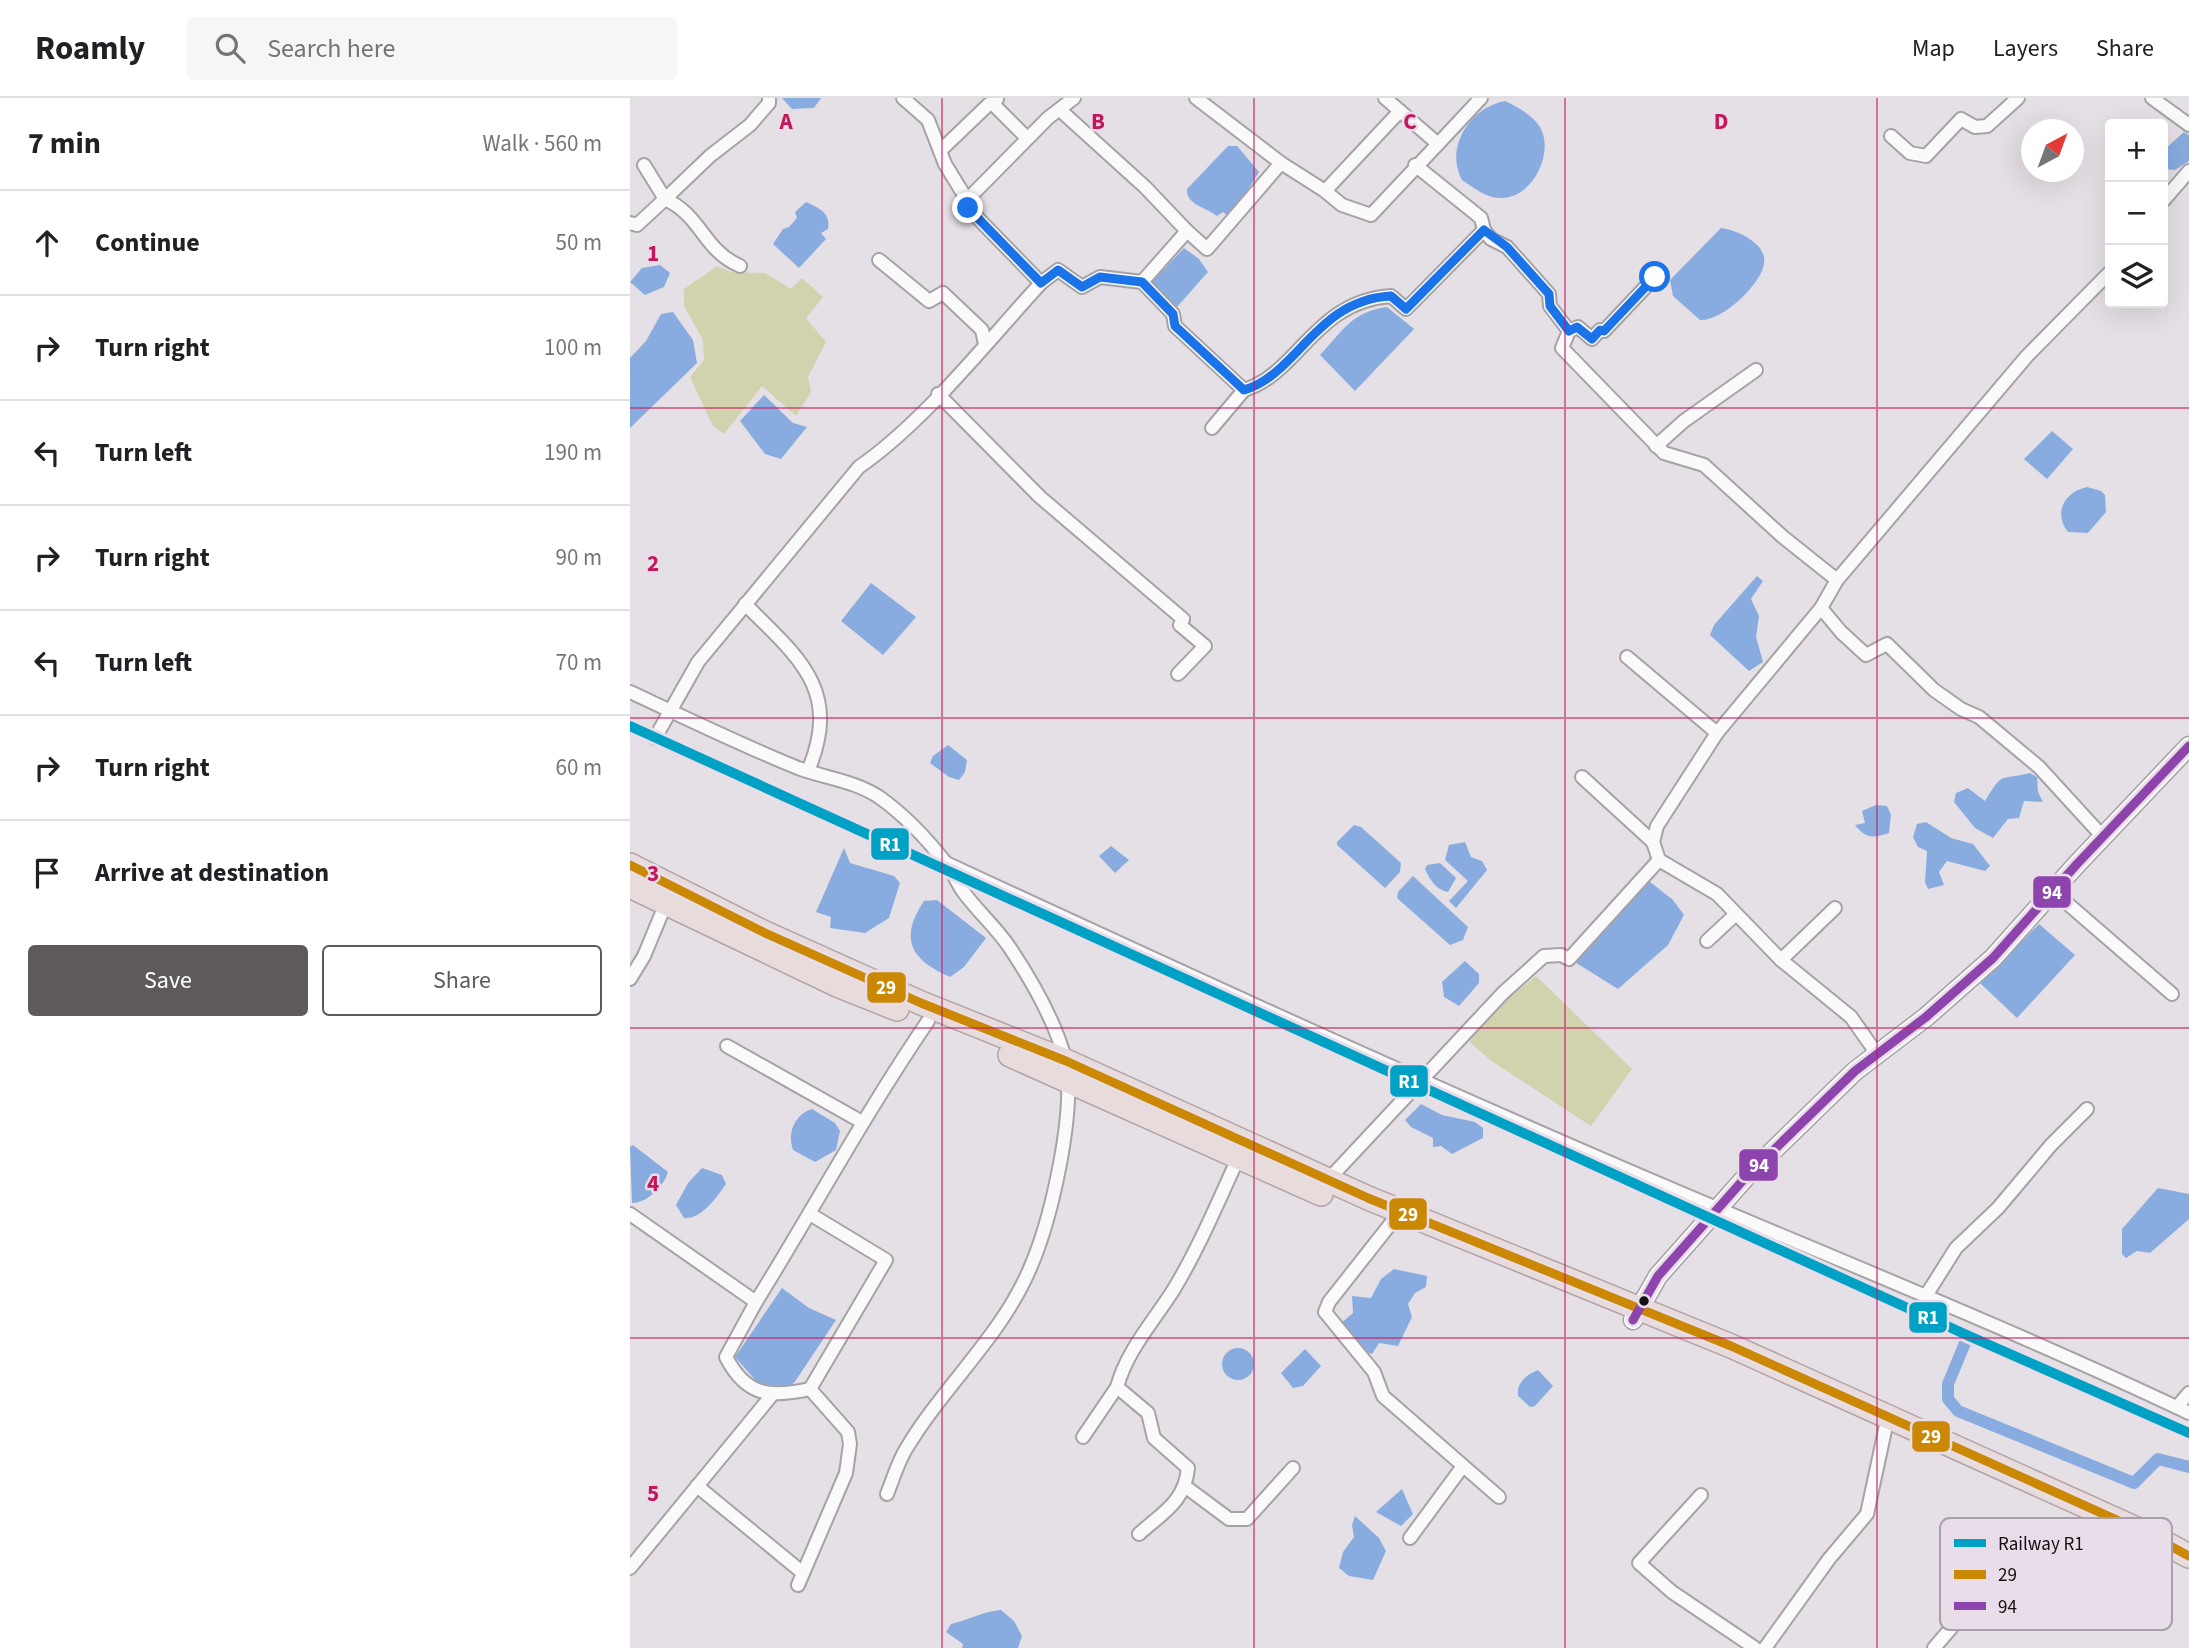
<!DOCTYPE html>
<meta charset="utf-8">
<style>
body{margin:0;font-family:"Source Sans 3",sans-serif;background:#f6f6f6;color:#202124}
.controls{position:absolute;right:21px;top:21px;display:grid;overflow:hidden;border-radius:7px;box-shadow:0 7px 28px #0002}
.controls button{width:63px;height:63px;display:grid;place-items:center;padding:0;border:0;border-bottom:2px solid #e0e0e0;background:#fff;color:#202124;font:35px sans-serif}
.compass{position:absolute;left:1391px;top:21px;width:63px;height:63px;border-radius:50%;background:#fff;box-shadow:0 7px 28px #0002;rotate:41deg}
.stop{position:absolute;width:21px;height:21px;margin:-16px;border:5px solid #1a73e8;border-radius:50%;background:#fff}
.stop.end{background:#1a73e8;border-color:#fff;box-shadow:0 2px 7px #0008}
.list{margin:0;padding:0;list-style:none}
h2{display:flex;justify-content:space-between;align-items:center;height:91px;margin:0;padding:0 28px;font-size:30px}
h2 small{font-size:23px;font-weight:400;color:#757577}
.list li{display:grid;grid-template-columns:46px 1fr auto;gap:21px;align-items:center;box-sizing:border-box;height:105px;padding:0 28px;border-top:2px solid #e0e0e0}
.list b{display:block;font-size:26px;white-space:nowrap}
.list em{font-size:23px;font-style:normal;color:#757577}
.actions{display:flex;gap:14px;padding:21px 28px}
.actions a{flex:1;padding:16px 0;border:2px solid #5d595d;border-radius:7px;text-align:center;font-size:24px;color:#5d595d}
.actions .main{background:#5d595d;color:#fff}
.icon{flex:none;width:38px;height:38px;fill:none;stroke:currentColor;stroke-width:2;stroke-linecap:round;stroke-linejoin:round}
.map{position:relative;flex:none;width:1559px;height:1550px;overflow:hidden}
header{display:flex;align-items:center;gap:42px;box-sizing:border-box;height:98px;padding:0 35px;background:#fff;border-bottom:2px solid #e0e0e0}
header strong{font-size:33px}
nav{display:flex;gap:38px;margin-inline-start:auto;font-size:24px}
.search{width:490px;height:63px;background:#f6f6f6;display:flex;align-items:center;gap:18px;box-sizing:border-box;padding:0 24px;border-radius:7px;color:#757577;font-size:26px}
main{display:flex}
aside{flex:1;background:#fff}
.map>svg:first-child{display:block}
</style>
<header>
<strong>Roamly</strong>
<div class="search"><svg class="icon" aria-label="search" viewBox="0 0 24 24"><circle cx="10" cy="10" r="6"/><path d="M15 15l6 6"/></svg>Search here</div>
<nav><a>Map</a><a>Layers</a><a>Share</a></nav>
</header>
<main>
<aside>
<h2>7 min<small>Walk · 560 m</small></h2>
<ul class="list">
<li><svg class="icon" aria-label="ahead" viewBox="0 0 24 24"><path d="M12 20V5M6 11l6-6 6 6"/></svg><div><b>Continue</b></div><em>50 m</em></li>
<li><svg class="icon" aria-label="right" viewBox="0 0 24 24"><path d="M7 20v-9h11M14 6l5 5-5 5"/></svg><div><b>Turn right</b></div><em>100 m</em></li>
<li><svg class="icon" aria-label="left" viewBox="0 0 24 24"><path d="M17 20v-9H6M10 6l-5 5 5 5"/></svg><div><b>Turn left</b></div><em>190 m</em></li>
<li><svg class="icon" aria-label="right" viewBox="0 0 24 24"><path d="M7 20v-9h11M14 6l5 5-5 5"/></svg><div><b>Turn right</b></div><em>90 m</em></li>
<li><svg class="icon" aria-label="left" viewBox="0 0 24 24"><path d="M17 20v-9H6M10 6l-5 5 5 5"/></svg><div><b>Turn left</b></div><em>70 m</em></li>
<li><svg class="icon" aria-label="right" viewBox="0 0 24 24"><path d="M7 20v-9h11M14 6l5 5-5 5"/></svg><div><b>Turn right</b></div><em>60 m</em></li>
<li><svg class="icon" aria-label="arrive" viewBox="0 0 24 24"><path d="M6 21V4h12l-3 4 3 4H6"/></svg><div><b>Arrive at destination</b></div></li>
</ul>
<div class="actions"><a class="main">Save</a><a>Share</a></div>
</aside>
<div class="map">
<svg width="1559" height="1550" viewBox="0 0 1559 1550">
<rect width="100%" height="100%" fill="#e5e0e5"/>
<g fill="#d1d2ae">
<polygon points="87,168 101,174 135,175 161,191 172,180 193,199 176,220 196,244 178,279 181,294 166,318 132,288 94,336 83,328 60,279 74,262 73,242 54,208 54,191"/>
<path d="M906 878 1002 971 961 1028 860 962 840 944C852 917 884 896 906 878Z"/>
</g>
<g fill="#89ace0">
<polygon points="152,0 191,0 184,10 162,11"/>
<path d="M875 3C888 9 902 17 910 29 925 55 902 100 872 100 857 101 844 90 832 82 814 49 841 9 875 3Z"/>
<polygon points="1554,34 1559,37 1559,63 1545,72 1534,71 1533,53"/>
<path d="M598 48H607L629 74 600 120 593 114 587 118C576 109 556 107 557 91Z"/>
<path d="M176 104C189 110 201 115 198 131L191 135 196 141 169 170 143 146 153 131 159 129 167 120 165 114Z"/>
<path d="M1091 130C1106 132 1138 145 1134 166 1130 188 1092 223 1070 222L1043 198 1040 182Z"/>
<polygon points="554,150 569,161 578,174 546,210 519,187"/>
<polygon points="30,167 40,175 34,189 15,197 0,184 12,170"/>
<path d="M757 209 784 231 725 293 690 257C713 233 721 214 757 209Z"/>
<polygon points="43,214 63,242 67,265 0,330 0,260 16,243 31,216"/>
<polygon points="134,297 163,325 177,329 151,361 135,356 110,323"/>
<polygon points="1422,333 1443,351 1417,381 1394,361"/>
<path d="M1457 389 1471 393 1475 397 1476 414 1458 435 1438 434C1423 415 1434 394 1457 389Z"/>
<polygon points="1127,478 1133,483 1121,501 1129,518 1126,539 1133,564 1119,573 1080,537 1084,527"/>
<polygon points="241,485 286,519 253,557 211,523"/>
<polygon points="318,647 337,662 335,674 329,682 319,679 300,665 303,658"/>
<path d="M1400 675 1407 679 1408 694 1413 704 1394 703 1389 720 1378 721 1363 740 1345 730 1324 704 1326 695 1338 690 1355 703C1374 673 1367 683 1400 675Z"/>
<path d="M1246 707 1257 708 1261 717 1259 735C1243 740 1236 741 1225 727L1235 725 1232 713Z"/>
<polygon points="1296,724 1321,740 1343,746 1360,768 1355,773 1317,763 1309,774 1314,787 1298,791 1295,784 1297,753 1288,749 1283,739 1287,726"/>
<polygon points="724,727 731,729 771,765 770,774 755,790 707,747 707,744"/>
<polygon points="835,744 841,759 852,763 857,772 826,810 819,803 838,783 815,762 819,747"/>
<polygon points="481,748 499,762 485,775 469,758"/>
<polygon points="214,750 220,765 264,778 270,785 259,820 235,835 200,830 201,819 186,814"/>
<path d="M810 765 826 780 818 794C806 792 800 782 795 771L797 767Z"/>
<polygon points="783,778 838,829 833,842 820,847 767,800 768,794"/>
<polygon points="1019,783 1043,802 1054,817 1038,847 988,891 943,863"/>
<path d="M307 802 356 840 334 869 320 879C280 862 269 840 294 803Z"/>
<polygon points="1409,826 1445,857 1387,920 1350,885"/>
<polygon points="835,863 849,876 849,885 829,908 814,899 812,884"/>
<polygon points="791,1006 812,1017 845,1024 853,1030 853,1040 822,1056 811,1048 803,1049 803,1040 781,1029 775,1022"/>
<path d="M182 1011 205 1025 210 1033 206 1052 185 1064 163 1052C157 1035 164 1017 182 1011Z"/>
<path d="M3 1047 38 1074C34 1088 17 1105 2 1105L0 1049Z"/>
<path d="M72 1070 92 1077 96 1086C87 1099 71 1122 54 1120L46 1107 58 1085Z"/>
<polygon points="1528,1090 1559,1096 1559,1121 1520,1155 1507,1153 1496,1160 1492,1156 1492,1131"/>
<polygon points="764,1171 797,1178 796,1189 785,1195 778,1206 782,1219 768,1248 749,1245 742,1256 729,1251 710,1226 723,1215 722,1198 741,1200 751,1181"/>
<polygon points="152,1190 179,1210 206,1222 164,1285 149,1294 127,1284 105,1259"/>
<circle cx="608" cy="1266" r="16"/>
<polygon points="675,1251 691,1268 673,1288 663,1290 651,1275"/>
<path d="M908 1272 923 1288 905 1308 900 1309 888 1298C886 1285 896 1277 908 1272Z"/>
<polygon points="772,1391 783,1416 771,1428 746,1414"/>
<polygon points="725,1418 749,1440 756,1453 743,1482 719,1478 709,1470 713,1454 724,1439 722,1427"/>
<path d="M371 1512 384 1523 392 1538 388 1550H332L333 1546 316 1534 321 1526C339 1522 354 1513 371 1512Z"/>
</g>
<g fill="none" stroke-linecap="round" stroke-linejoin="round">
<polyline stroke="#89ace0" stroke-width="12" points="1335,1245 1318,1286 1318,1301 1328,1313 1504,1385 1528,1361 1559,1369"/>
<g stroke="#a6a2a6" stroke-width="16">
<g id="street">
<polyline points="273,0 298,22 315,66 337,102 338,110 411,185"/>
<polyline points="755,0 808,46 851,0"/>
<polyline points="1522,0 1559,27"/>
<polyline points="367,1 363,6 397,40"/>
<polyline points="430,12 515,89 557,133"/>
<polyline points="1261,38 1280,55 1296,58 1331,21 1345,29 1357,28 1388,0"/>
<polyline points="310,53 359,6 363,6"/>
<polyline points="651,65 695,93 712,107 741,117 808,46"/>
<polyline points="785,67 851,120 854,132 861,141 877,149 919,196 920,208 939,233 932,250 1034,355 1074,367 1153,439 1207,482"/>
<polyline points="695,93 770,13"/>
<polyline points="337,102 418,20 444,0"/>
<polyline points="1533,103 1559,73"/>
<polyline points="0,125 7,127 35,101 14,67"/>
<polyline points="249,162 299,203 313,195 352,232 355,246"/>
<path d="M110 168C73 152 72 118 35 101L80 58 120 27 139 5V0"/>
<polyline points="512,184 557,133 577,151 651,65 566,0"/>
<polyline points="939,233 948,229 962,241 970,232 974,233 1025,179"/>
<polyline points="308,296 410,399 553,521 550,527 575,548 548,576"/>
<polyline points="582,330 614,292"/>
<polyline points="1026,348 1054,323 1126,272"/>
<path d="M115 506C169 560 212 592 178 673"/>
<polyline points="1191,510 1211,534 1236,557 1257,546 1304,592 1331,611 1349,619 1409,669 1473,739"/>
<polyline points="997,559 1087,635"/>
<path d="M0 594C56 620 111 647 168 670 195 680 225 683 249 699 273 716 297 741 315 764 322 772 326 783 332 792 346 812 366 829 380 850 402 883 425 923 435 961 447 1011 421 1121 401 1168 372 1238 314 1287 276 1351 268 1364 263 1381 257 1396"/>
<path d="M25 640 68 564 229 369C294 324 356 245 411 185L428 172 452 189 470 179 512 184 543 216 545 228 614 292C668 276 685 203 761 198L776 211 854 132"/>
<polyline points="952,679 1023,744"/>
<path d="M316 765C560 878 804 990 1051 1095 1221 1167 1392 1236 1559 1315"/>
<polyline points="1423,793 1542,896"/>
<polyline points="1077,843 1106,816"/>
<polyline points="1151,862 1205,810"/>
<polyline points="0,881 14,858 36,805"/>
<polyline points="97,948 232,1024"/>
<polyline points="1247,956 1221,919 1151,862 1087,796 1029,762 1023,744 1027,728 1087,635 1191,510 1207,482 1397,258 1480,174"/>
<polyline points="698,1082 873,895 914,858 931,857 939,861 1029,762"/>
<path d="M0 1116 126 1204 96 1259C116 1298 140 1300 180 1291"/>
<polyline points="762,1124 699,1204 695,1214 744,1274 753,1298 869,1399"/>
<polyline points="1297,1196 1326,1150 1368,1110 1421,1047 1457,1011"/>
<path d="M126 1204C184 1110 236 1014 298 923"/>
<polyline points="1547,1309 1559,1295"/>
<polyline points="453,1339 487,1289"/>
<polyline points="67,1388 173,1475"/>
<polyline points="556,1389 599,1421 617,1421 663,1370"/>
<polyline points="1071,1397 1009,1465 1042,1494 1125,1550"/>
<path d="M509 1436C532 1415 555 1404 558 1370L524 1340 518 1315 487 1289C497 1252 524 1223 544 1191 570 1148 590 1099 611 1054"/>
<polyline points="780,1440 833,1368"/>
<polyline points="0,1470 142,1297"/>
<polyline points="168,1487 216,1375 220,1346 218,1334 180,1291 256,1162 180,1116"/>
<polyline points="1135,1550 1199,1461 1237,1416 1258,1318"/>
<polyline points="1304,1550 1322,1529"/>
</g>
</g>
<g stroke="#a6a2a6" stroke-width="21">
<polyline id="secondary" points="1003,1222 1028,1178 1115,1080 1225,973 1296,919 1363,860 1447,766 1559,648"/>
</g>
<g stroke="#b2a2a5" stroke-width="26">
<g id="highway">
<polyline points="0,767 133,834 291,905 436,963 738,1100 1101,1248 1520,1437 1559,1458"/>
<polyline points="0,788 207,887 267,911"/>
<polyline points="380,957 691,1096"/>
</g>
</g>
<use href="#street" stroke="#fbfafb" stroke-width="12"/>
<use href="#secondary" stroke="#fbfafb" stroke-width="18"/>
<use href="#highway" stroke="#e8dbdc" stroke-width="23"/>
<g stroke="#e8dde8" stroke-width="14">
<polyline id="bus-1" points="0,767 133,834 291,905 436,963 738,1100 1101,1248 1520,1437 1559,1458"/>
</g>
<g stroke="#e8dde8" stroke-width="14">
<polyline id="bus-2" points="1003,1222 1028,1178 1115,1080 1225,973 1296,919 1363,860 1447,766 1559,648"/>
</g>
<use href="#bus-1" stroke="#ca8804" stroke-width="9"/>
<use href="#bus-2" stroke="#8e44ad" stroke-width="9"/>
<g stroke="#e8dde8" stroke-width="16">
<polyline id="rail-1" points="0,628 1339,1238 1559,1335"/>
</g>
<use href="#rail-1" stroke="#01a1c5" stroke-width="10"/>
</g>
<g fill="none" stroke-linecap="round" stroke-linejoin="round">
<path stroke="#1a73e8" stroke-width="9" d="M338 110 411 185 428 172 452 189 470 179 512 184 543 216 545 228 614 292C668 276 686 202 761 198L776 211 854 132 877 149 919 196 920 208 939 233 947 229 962 241 970 232 974 233 1025 179"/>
</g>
<path fill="none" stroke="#c2185b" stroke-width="2" stroke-opacity="0.55" d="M312 0V1550M624 0V1550M935 0V1550M1247 0V1550M0 310H1559M0 620H1559M0 930H1559M0 1240H1559"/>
<circle fill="#141014" stroke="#e8dde8" stroke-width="2.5" cx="1014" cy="1203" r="6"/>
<rect x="1310" y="1420" width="232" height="112" rx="10" fill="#e8dde8" stroke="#a8a0a8" stroke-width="2"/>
<rect x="1324" y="1441" width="32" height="8" fill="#01a1c5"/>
<rect x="1324" y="1472" width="32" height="9" fill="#ca8804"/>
<rect x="1324" y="1504" width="32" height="8" fill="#8e44ad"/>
<g font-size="19" fill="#141014">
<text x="1368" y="1452">Railway R1</text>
<text x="1368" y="1483">29</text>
<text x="1368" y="1515">94</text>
</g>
<g font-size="23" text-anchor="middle" font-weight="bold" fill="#c2185b" stroke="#e8dde8" stroke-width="5" stroke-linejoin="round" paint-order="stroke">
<text x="156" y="31">A</text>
<text x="468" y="31">B</text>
<text x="780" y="31">C</text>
<text x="1091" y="31">D</text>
<text x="23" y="163">1</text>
<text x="23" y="473">2</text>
<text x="23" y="783">3</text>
<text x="23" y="1093">4</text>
<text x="23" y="1403">5</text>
</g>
<g stroke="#e8dde8" stroke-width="2.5">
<rect x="240" y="729" width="40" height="34" rx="7" fill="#01a1c5"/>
<rect x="1402" y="777" width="40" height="34" rx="7" fill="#8e44ad"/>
<rect x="236" y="873" width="41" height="33" rx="7" fill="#ca8804"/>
<rect x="759" y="966" width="40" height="34" rx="7" fill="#01a1c5"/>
<rect x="1108" y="1050" width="41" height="34" rx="7" fill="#8e44ad"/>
<rect x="758" y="1099" width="40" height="34" rx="7" fill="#ca8804"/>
<rect x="1278" y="1203" width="40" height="33" rx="7" fill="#01a1c5"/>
<rect x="1281" y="1322" width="40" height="33" rx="7" fill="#ca8804"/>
</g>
<g font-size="19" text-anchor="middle" font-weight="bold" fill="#fff">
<text x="260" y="753">R1</text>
<text x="1422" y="801">94</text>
<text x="256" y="896">29</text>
<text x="779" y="990">R1</text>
<text x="1129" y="1074">94</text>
<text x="778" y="1123">29</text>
<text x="1298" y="1226">R1</text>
<text x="1301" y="1345">29</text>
</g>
</svg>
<div class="controls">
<button>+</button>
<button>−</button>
<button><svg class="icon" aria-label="layers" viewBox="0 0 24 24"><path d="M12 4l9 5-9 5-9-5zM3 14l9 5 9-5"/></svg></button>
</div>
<svg class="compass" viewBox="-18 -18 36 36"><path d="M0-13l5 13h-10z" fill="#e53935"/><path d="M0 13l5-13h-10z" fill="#757577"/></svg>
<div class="stop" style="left:1025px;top:179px"></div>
<div class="stop end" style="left:338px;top:110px"></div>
</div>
</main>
